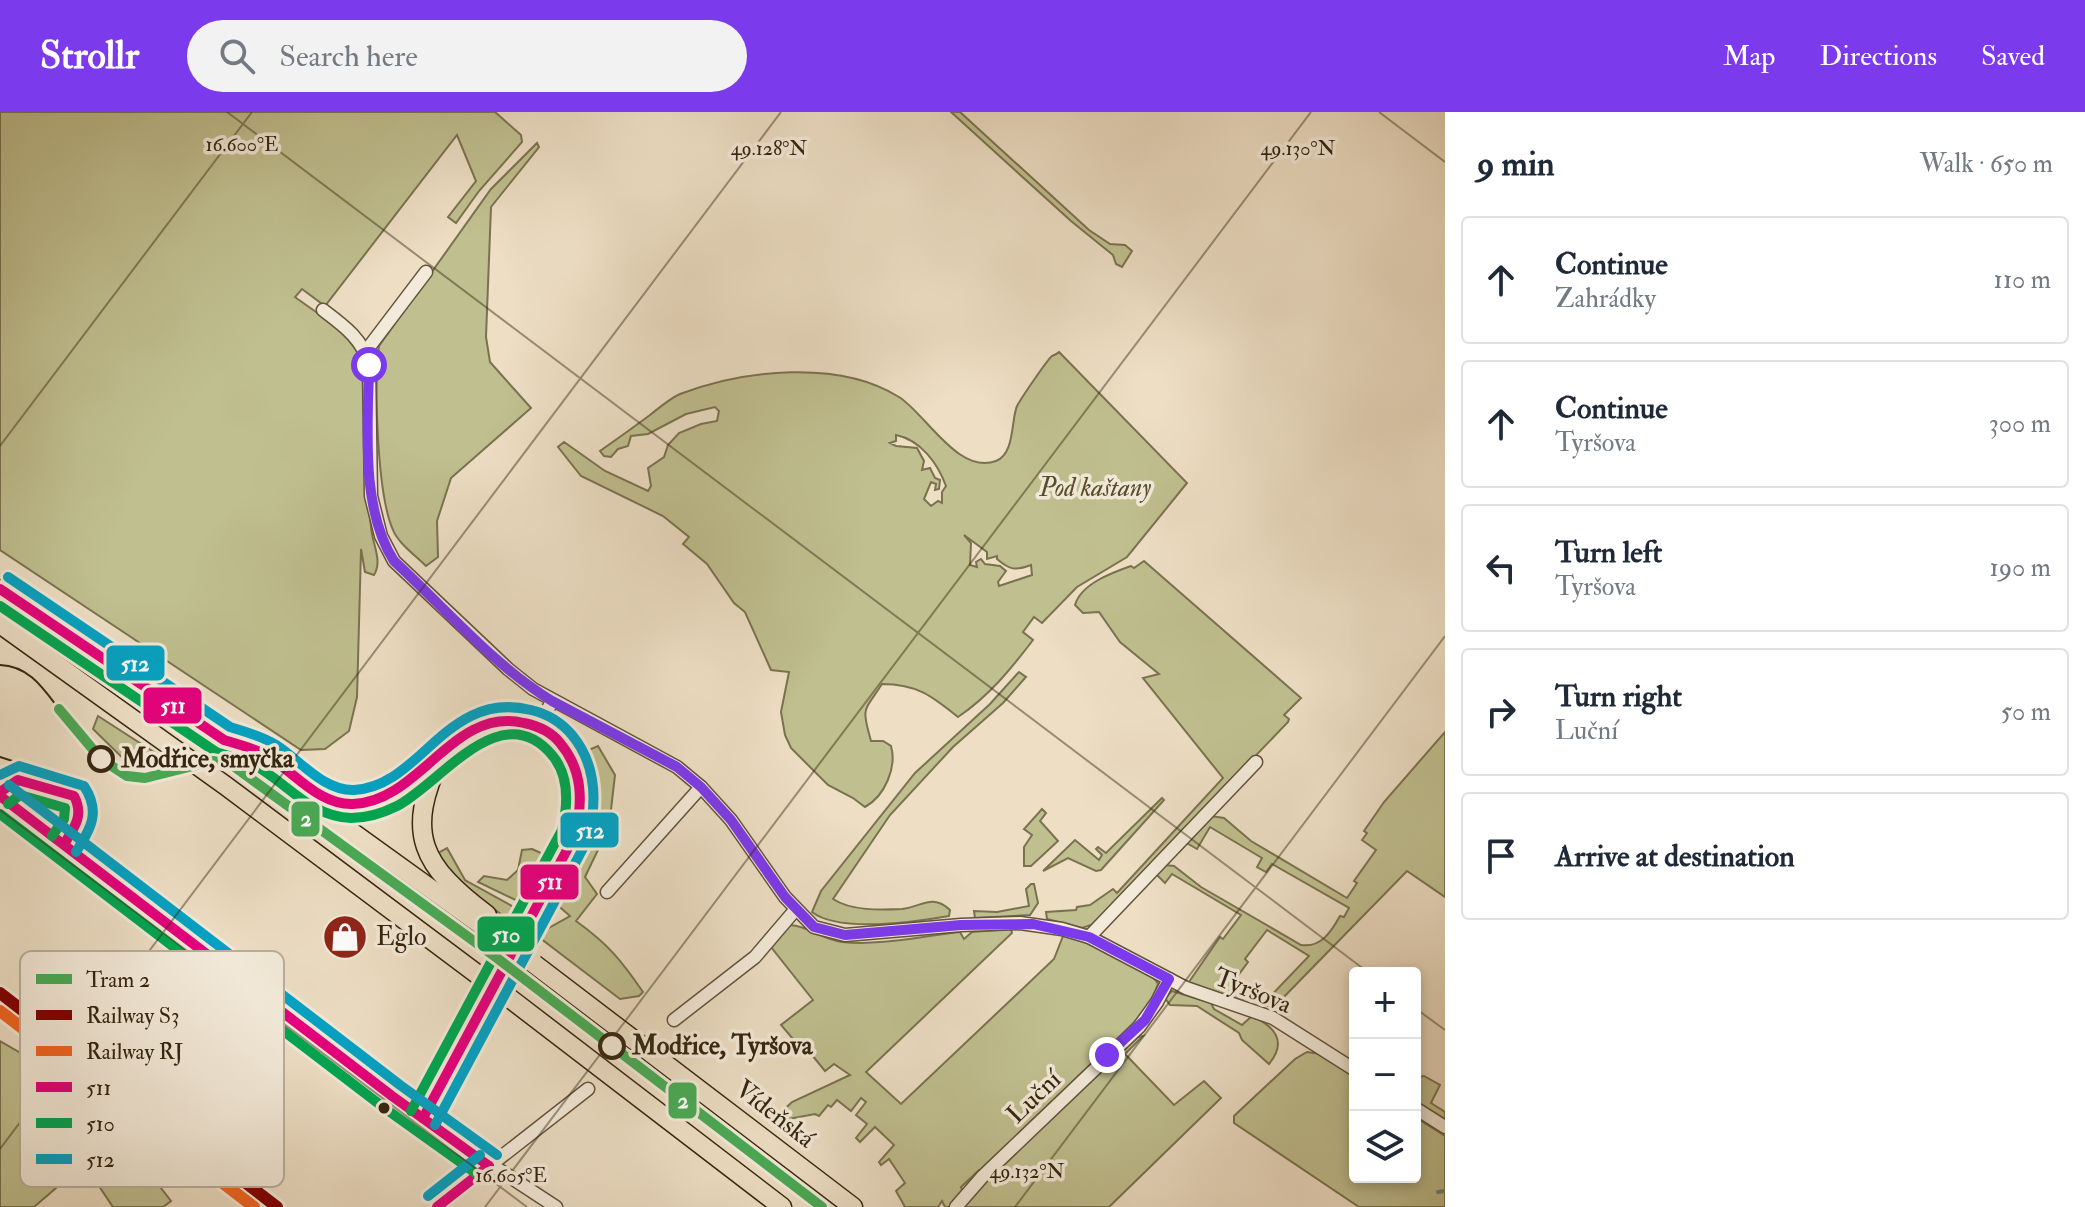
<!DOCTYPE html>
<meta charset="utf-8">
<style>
body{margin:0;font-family:"IM FELL Double Pica",serif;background:#f2f2f3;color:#1f2937}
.controls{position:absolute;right:24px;bottom:24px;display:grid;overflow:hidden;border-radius:8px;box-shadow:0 4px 12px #0003}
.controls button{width:72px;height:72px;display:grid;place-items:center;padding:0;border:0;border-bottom:2px solid #e0e1e3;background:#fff;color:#1f2937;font:40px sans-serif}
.stop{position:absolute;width:24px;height:24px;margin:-18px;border:6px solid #7c3aed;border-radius:50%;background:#fff}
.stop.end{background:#7c3aed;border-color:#fff;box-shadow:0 2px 8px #0008}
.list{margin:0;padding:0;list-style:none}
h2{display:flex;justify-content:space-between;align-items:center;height:104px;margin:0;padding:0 32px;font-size:34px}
h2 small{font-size:26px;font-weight:400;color:#747a83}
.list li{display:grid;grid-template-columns:52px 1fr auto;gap:24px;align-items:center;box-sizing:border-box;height:128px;margin:0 16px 16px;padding:0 16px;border:2px solid #e0e1e3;border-radius:8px}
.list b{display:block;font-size:30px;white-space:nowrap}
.list p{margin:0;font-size:26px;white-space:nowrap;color:#747a83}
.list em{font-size:26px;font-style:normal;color:#747a83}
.icon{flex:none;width:44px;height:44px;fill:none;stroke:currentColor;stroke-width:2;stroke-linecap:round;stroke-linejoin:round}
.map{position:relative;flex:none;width:1445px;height:1095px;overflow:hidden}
header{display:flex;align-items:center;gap:48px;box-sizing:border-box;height:112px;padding:0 40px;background:#7c3aed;color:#fff}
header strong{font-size:38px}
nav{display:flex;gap:44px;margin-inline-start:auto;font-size:28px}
.search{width:560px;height:72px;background:#f2f2f3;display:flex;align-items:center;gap:20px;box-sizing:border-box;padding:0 28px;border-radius:44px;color:#747a83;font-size:30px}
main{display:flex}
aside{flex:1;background:#fff}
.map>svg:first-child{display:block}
</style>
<header>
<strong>Strollr</strong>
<div class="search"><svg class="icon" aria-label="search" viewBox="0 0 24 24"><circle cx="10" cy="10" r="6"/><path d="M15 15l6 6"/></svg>Search here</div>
<nav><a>Map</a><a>Directions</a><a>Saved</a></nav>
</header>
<main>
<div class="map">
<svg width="1445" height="1095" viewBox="0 0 1445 1095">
<rect width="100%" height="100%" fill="#eddec4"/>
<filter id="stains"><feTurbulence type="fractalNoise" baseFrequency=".0025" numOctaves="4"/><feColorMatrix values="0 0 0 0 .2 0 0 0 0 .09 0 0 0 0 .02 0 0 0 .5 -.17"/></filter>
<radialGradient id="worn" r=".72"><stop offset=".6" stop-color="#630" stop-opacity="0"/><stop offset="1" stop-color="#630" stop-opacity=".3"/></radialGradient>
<g fill="#c0bf8f" stroke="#7a724f" stroke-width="2" fill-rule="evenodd">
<path d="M0 0H495L521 23 522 30 479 79 456 111 448 105 476 69 457 23 325 194 302 177 295 185C322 205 352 221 364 254 363 309 365 360 371 415 372 432 383 448 374 463L365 460 361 437 357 585 349 619 325 637 301 638 0 438Z"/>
<polygon points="951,0 960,0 1089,118 1110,132 1125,133 1132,139 1122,155 1116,152 1113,143 1071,109"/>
<path d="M537 31 539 35 491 95 486 225 490 250 531 296 451 366 437 409 438 445 426 454C416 444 398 431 393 418 377 382 374 274 379 234L491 77Z"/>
<path d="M1059 240 1187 371 1127 445 1077 475 1042 511 1034 505 1023 520 1033 528C1011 557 989 584 958 605 932 584 917 572 882 572 864 600 861 594 871 629H883L891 634C897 655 885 684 865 695L853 686 828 673 791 636 785 623 781 600 789 560 771 558 745 500 734 491 707 452 683 432 689 425 663 404 581 364 558 335 564 330 605 359 648 379 651 374 648 356 664 345 668 333 679 321 701 312 717 309 719 299 715 295 686 302 648 322 631 324 628 334 618 337 611 345 604 344 600 339C617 327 634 315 650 303 659 296 669 287 680 282 743 258 839 247 899 285 926 302 958 363 996 349 1015 342 1011 308 1017 294 1020 288 1047 248 1052 244 1055 243 1057 242 1059 240ZM896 323C921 328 938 352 946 374L942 380V391L938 389 931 394 924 387 931 370 936 372 935 378 939 377 940 368 935 366 930 356 922 358 924 349 917 336 896 334 890 331 896 329ZM964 423 987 440V447L997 444V447C1010 458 1015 459 1031 453L1032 463 999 474 998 470 1006 459 1000 454 985 452 981 447 976 450 977 455 970 453 971 431Z"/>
<path d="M1144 449 1301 586 1284 603 1289 607 1288 610 1094 812 1082 816 1047 807 1046 800 1076 798 1077 795 1090 793 1113 777 1117 781 1223 666 1143 566 1159 562 1120 530 1099 500 1083 501 1075 493C1081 472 1111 461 1131 454L1134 456Z"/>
<path d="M1019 560 1026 565 1003 591 953 635 890 703 833 787C851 799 880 798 902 797 922 795 932 781 950 798L949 804C915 810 839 821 812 800L821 779 915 661 990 592Z"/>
<polygon points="98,604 174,653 139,662 93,617"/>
<path d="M1445 620V785L1407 759 1276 893 1260 895 1309 844 1267 818 1245 847 1248 850 1237 865 1245 874 1243 889 1227 883 1226 880 1223 882 1189 870 1220 825 1223 827 1241 803 1172 762 1165 771 1156 762 1165 753 1174 754 1201 775 1301 833C1321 836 1331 820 1340 804L1344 805 1349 796 1272 752 1266 760 1257 755 1262 746 1210 715 1197 737 1185 730 1211 704 1224 706 1251 729 1347 786 1357 771 1354 769 1376 738 1362 728 1367 721 1364 719 1384 690Z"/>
<path d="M598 634 615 663 609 715 585 765 597 782 576 809C608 832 621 848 643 880L639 884 620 887 540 826 547 817 570 804 554 790C585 734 611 705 584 640Z"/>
<polygon points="1162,686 1164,688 1101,758 1096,759 1068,746 1043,759 1075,728 1099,748 1102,743 1096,737 1098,735 1106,741"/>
<polygon points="1042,697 1046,701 1040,709 1058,729 1031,754 1024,754 1024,735 1032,723 1024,717"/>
<polygon points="447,736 465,768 521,799 515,812 461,774 436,742"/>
<polygon points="532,737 543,742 545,750 524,792 478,770 484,764 507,768 518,758 522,738"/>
<polygon points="1031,772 1034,772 1038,791 1030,803 975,806 974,799 997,800 1029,794 1026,777"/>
<path d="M789 813C807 813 823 828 842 830 880 834 922 824 960 820L964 827 972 820 1011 817 1012 821 866 960 901 992 1054 847 1063 824C1081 826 1151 856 1158 872 1149 900 1125 919 1106 940 1066 981 1023 1020 982 1060L979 1058 961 1075 963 1081 956 1095H945L942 1089 938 1095H905L896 1079 905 1071 889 1047 881 1053 879 1050 894 1033 875 1015 860 1030 856 1026 867 1012 856 1003 866 990 861 986 851 999 837 988 831 995 828 993 819 1004 815 1002 778 1009 775 1006 792 990 850 963 834 952 825 959 799 927H793L781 913 813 888 771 835Z"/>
<path d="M1172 879 1211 891 1214 897 1242 913 1252 904C1274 914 1288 929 1269 952L1242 928 1239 921 1197 894 1170 893 1165 886Z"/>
<polygon points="1143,924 1125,942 1174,993 1204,969 1221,986 1109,1095 959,1095 998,1054 1003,1059 1006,1056 1002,1050 1134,926"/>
<polygon points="0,929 31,947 123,1018 110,1030 120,1023 171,1089 163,1095 113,1095 84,1052 34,1095 0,1095"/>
<polygon points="1307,940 1321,942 1355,964 1355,1065 1415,1065 1415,1005 1445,1024 1445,1095 1359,1095 1234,1011 1234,1004 1295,947"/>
<polygon points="1424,964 1440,973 1431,991 1445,1000 1445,1009 1415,990 1415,969 1418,965"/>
</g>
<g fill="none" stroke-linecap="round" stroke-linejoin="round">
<polyline stroke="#718071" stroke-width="4" points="1438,1080 1445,1079"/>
<g stroke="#62533c" stroke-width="15">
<g id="minor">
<path d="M323 198C343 213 364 228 369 253L371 384 381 424 394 449 508 557 533 577 677 655 701 675 731 708 785 785 814 815 845 823 961 813 1020 811 1062 817 1089 825 1186 876 1273 906 1355 958"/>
<polyline points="366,239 426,160"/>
<polyline points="539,615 552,589"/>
<polyline points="0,684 440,1019 556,1095"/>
<polyline points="607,780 701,675"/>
<polyline points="1089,825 1256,650"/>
<polyline points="674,908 755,845 796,797"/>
<polyline points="1415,996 1445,1015"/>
<path d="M423 1006 564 748C575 726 584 703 582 678 578 629 530 598 484 613 468 619 455 629 443 640"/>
<polyline points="437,1095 588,977"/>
<polyline points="956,1095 983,1064 1139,915 1157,890 1169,867"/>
</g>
</g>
<g stroke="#34250f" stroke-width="21">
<g id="highway">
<polyline points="0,477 224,628 506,831"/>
<polyline points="0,512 226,674 485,868"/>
<path d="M441 645C404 722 422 754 487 803"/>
<path d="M301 669C367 716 391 683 443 640"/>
<polyline points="529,848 853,1095"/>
<polyline points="508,885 782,1095"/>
</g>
</g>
<use href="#minor" stroke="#f3ead9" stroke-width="12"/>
<use href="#highway" stroke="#eddec4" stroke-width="18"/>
<g stroke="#34250f" stroke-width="2">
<path d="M0 553C29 554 43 576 59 597"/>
<polyline points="0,645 78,670"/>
</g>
<g stroke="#34250f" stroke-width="21" stroke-linecap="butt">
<g id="highway-bridge">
<polyline points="512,821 532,842"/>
<polyline points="485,868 508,885"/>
</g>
</g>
<use href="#highway-bridge" stroke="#eddec4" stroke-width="18"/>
<g stroke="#f3ead9" stroke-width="16">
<g id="bus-1">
<path d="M0 477 224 628C240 633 255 636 269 645 296 662 319 693 353 692 420 690 453 594 524 611 538 614 551 619 560 631 583 658 583 690 575 723L423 1006"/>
<path d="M0 680 18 668 74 684C84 703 75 715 64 732"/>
<polyline points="0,684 392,984 489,1054"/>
<polyline points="437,1095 489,1054"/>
</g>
</g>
<g stroke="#f3ead9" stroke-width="16">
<g id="bus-2">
<path d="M0 494 216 640C229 645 244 647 256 654 288 672 311 705 351 706 367 706 383 701 397 694 440 672 501 582 552 643 570 664 568 693 562 718L411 999"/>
<polyline points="8,692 20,683 65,696 64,707 52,724"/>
<polyline points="0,702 383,995 481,1065"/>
</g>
</g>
<g stroke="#f3ead9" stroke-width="16">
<g id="bus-3">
<path d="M8 465 230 615C246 620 262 624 276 633 300 648 323 679 354 678 421 675 446 577 531 598 548 602 561 610 572 623 597 653 597 691 588 727L435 1013"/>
<path d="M0 663 19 654 84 674C101 700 91 716 76 740"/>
<polyline points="9,673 400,973 497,1043"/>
<polyline points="428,1084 480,1043"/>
</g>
</g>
<use href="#bus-1" stroke="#e5007d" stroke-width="10"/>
<use href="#bus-2" stroke="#00a651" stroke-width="10"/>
<use href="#bus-3" stroke="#03a2c4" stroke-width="10"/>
<g stroke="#f3ead9" stroke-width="18">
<polyline id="rail-1" points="0,881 277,1095"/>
</g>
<g stroke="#f3ead9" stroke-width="18">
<polyline id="rail-2" points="0,899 254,1095"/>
</g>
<use href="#rail-1" stroke="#800000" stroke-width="12"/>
<use href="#rail-2" stroke="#f26522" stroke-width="12"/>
<g stroke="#f3ead9" stroke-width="16">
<polyline id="tram-1" points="59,597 101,647 127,664 145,666 213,649 232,653 497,846 822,1095"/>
</g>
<use href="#tram-1" stroke="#48aa55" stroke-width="10"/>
</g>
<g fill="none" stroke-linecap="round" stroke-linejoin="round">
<path stroke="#7c3aed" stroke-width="10" d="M369 253C368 314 360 396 394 449 445 496 492 552 552 589L677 655 701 675 731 708 785 785 814 815 845 823 961 813 1033 812 1089 825 1169 867 1145 908 1107 943"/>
</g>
<path fill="none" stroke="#34250f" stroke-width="2" stroke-opacity="0.45" d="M227 0 1369 861M1379 0 1445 50M0 334 252 0M0 698 527 1095M1415 896 1445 918M0 1037 781 0M485 1095 1311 0M1015 1095 1445 524"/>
<defs>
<g id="shop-disc" transform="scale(2.3)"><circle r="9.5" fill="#8f2418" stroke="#f3ead9"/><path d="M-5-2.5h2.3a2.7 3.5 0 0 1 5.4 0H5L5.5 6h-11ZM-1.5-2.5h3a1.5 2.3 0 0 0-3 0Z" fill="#fff"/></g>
</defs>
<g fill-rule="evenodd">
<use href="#shop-disc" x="345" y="825"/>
</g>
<g fill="#f3ead9" stroke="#34250f" stroke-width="4">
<circle cx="101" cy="647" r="12"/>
<circle cx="612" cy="934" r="12"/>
</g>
<circle fill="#34250f" stroke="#f3ead9" stroke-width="3" cx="384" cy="996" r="7"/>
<g text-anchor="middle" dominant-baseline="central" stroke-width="7" stroke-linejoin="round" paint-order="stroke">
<g font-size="26" font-style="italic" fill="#574c2f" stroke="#f3ead9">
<text x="1095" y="376">Pod kaštany</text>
</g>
<g font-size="26" font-weight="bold" fill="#34250f" stroke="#f3ead9" text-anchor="start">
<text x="121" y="647">Modřice, smyčka</text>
<text x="632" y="934">Modřice, Tyršova</text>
</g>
<g font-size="26" fill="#34250f" stroke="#f3ead9" text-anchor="start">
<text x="376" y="825">Eglo</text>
</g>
<g font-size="26" fill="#34250f" stroke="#f3ead9">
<text transform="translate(1253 879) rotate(22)">Tyršova</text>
<text transform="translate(1034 985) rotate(-44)">Luční</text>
<text transform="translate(775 1002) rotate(38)">Vídeňská</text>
</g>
</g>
<rect x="20" y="839" width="264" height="236" rx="12" fill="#f3ead9" stroke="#baaf9c" stroke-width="2"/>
<rect x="36" y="862" width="36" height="10" fill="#48aa55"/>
<rect x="36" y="898" width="36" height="10" fill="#800000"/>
<rect x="36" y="934" width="36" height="10" fill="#f26522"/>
<rect x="36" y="970" width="36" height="10" fill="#e5007d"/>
<rect x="36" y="1006" width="36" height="10" fill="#00a651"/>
<rect x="36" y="1042" width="36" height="10" fill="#03a2c4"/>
<g font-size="22" fill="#34250f">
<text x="86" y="875">Tram 2</text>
<text x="86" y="911">Railway S3</text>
<text x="86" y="947">Railway RJ</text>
<text x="86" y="983">511</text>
<text x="86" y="1019">510</text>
<text x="86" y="1055">512</text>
</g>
<g font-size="20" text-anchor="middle" fill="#34250f" stroke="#f3ead9" stroke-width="7" stroke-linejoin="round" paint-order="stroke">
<text x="242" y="39">16.600°E</text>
<text x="769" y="43">49.128°N</text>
<text x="1298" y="43">49.130°N</text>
<text x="1027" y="1066">49.132°N</text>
<text x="511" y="1070">16.605°E</text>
</g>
<g stroke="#f3ead9" stroke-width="3">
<rect x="105" y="532" width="61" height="38" rx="8" fill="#03a2c4"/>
<rect x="142" y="574" width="61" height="39" rx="8" fill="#e5007d"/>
<rect x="290" y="688" width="31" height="38" rx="8" fill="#48aa55"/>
<rect x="559" y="699" width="61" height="38" rx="8" fill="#03a2c4"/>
<rect x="519" y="751" width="61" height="38" rx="8" fill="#e5007d"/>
<rect x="476" y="803" width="60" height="38" rx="8" fill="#00a651"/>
<rect x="667" y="969" width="31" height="39" rx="8" fill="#48aa55"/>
</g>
<g font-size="22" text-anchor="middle" font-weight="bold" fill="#fff">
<text x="135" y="559">512</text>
<text x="173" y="601">511</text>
<text x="306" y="714">2</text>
<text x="590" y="726">512</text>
<text x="550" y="777">511</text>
<text x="506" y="830">510</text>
<text x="683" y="996">2</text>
</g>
<rect width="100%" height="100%" filter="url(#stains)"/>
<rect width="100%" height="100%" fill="url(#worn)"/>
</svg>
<div class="controls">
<button>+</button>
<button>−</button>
<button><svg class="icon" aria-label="layers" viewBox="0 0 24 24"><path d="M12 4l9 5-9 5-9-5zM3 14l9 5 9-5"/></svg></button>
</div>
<div class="stop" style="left:369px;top:253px"></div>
<div class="stop end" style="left:1107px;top:943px"></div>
</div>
<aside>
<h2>9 min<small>Walk · 650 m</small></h2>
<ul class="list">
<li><svg class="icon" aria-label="ahead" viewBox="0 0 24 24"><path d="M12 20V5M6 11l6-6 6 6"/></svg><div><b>Continue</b><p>Zahrádky</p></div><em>110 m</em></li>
<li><svg class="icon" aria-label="ahead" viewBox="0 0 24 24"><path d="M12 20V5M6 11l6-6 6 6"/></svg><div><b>Continue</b><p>Tyršova</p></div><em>300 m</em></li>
<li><svg class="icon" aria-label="left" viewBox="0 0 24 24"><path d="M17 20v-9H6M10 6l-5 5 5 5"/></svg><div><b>Turn left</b><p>Tyršova</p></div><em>190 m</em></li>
<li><svg class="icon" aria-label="right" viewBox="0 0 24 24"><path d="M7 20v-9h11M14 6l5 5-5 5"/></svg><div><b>Turn right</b><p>Luční</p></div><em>50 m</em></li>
<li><svg class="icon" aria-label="arrive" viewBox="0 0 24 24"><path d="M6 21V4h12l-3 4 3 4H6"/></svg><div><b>Arrive at destination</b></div></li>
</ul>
</aside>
</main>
